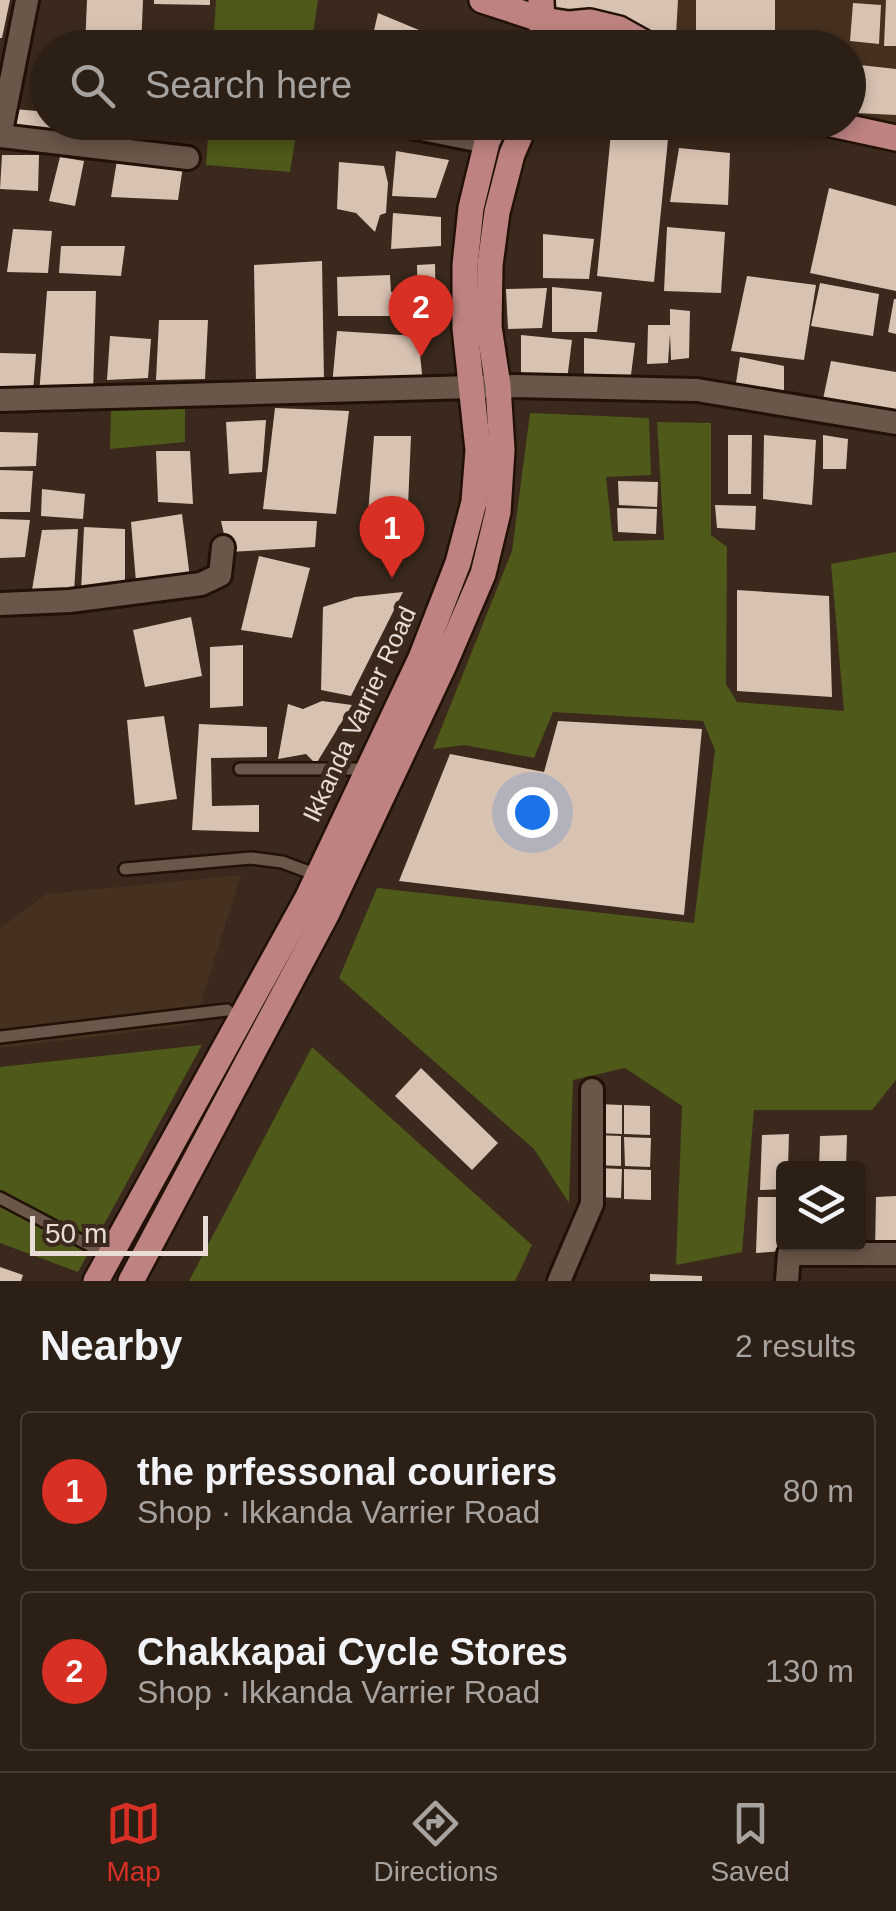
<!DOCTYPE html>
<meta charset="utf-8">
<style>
body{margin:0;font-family:Arial,sans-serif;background:#382c22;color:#f1f3f6}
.controls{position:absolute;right:30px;bottom:30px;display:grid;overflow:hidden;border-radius:10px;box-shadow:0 5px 15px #0003}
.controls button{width:90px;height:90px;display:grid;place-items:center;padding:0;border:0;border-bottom:2px solid #483d34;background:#2c1f15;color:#f1f3f6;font:50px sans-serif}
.scale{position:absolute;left:30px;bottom:25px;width:178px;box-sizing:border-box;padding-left:10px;border:5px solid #e8dcd4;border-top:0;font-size:28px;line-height:35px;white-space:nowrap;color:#e8dcd4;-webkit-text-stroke:8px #3a291c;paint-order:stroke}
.you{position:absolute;left:532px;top:812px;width:35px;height:35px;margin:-25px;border:8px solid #fff;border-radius:50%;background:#1a73e8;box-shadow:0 0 0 15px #1a73e833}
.badge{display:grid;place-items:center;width:65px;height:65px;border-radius:50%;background:#d93025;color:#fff;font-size:32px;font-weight:700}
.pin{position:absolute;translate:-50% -82px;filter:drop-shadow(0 2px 5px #0008)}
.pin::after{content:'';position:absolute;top:52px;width:35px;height:30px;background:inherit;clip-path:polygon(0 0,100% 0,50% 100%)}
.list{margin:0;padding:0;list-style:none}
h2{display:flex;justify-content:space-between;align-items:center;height:130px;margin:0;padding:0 40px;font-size:42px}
h2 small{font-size:32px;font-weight:400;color:#a6a2a0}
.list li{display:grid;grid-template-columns:65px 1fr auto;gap:30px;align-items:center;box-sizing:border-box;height:160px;margin:0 20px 20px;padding:0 20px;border:2px solid #483d34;border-radius:10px}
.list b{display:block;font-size:38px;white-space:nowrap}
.list p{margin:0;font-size:32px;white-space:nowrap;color:#a6a2a0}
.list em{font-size:32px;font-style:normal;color:#a6a2a0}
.icon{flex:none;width:55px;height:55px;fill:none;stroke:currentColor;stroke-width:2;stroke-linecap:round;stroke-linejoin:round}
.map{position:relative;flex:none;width:896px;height:1281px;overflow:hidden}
.search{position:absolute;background:#2c1f15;box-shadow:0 5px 15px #0003;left:30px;right:30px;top:30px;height:110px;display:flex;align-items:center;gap:25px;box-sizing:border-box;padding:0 35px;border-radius:55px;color:#a6a2a0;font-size:38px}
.sheet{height:490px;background:#2c1f15}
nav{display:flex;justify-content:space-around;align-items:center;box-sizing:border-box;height:140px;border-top:2px solid #483d34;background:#2c1f15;font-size:28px;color:#a6a2a0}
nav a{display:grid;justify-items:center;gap:5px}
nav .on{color:#d93025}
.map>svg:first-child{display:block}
</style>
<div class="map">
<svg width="896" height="1281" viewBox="0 0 896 1281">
<rect width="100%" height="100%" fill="#3a291c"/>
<g fill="#46301f">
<polygon points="678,0 896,0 896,123 849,110 848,48 698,47 676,35"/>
<polygon points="241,875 194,1025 0,1048 0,928 46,894"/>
</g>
<g fill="#4f5919">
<polygon points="216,0 318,0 311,47 213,47"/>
<polygon points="209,123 298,123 290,172 206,165"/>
<polygon points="111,407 185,407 185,442 110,449"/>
<polygon points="530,413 649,418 651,475 606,477 613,541 664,540 657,422 711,423 711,535 727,547 726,684 737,702 844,711 831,564 896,552 896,1080 872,1110 754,1110 742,1252 676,1265 682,1106 625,1068 573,1080 569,1203 534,1149 339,978 377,888 694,923 715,750 703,721 553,712 534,758 464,745 433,749 512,551"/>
<polygon points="202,1045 78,1272 0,1243 0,1067"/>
<polygon points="312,1047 532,1245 515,1281 189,1281"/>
</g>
<g fill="#d8c2b2">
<polygon points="0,0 10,0 2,38 0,38"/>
<polygon points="87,0 143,0 141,48 85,48"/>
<polygon points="154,0 210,0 210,5 154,4"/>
<polygon points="554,0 678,0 676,35 553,11"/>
<polygon points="696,0 775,0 775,30 696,33"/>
<polygon points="886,0 896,0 896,46 884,46"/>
<polygon points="853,3 881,5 879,44 850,41"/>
<polygon points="378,13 419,30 414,48 370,48"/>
<polygon points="476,40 476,48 421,48 421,41"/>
<polygon points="860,65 896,69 896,115 856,113"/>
<polygon points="14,109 48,112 48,122 88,122 85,143 9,137"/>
<polygon points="352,122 396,122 392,136 350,128"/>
<polygon points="611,133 668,139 654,282 597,276"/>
<polygon points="679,148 730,153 728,205 670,202"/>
<polygon points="396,151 449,160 436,198 392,196"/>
<polygon points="2,155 39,155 38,191 0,189"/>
<polygon points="60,157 84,161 75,206 49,201"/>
<polygon points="117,160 183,166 178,200 111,197"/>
<polygon points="339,162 384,166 388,183 386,213 380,215 375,232 356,213 337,209"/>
<polygon points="829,188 896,206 896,291 810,273"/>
<polygon points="393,213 441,217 441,246 391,249"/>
<polygon points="667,227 725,232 721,293 664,291"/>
<polygon points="13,229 52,231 48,273 7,272"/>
<polygon points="543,234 594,239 589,279 543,278"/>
<polygon points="61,246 125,246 121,276 59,273"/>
<polygon points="322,261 324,381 256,384 254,265"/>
<polygon points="435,264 436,321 418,322 417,265"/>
<polygon points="390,275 391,292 407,293 409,316 338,316 337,277"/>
<polygon points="747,276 816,285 804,360 731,351"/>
<polygon points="820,283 879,294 873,336 811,326"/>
<polygon points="552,287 602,292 597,332 552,332"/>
<polygon points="547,288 542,328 508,329 506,289"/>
<polygon points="47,291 96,291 93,393 39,395"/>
<polygon points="894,299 896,299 896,334 888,332"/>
<polygon points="670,309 690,311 689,358 671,360 670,334 668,363 647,364 648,325 670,325"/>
<polygon points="159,320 208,320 205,379 156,380"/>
<polygon points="337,331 418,336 423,383 332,386"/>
<polygon points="521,335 572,340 567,380 521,380"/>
<polygon points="110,336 151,339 148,378 107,380"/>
<polygon points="584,338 635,343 630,383 584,383"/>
<polygon points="0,353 36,354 33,391 0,391"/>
<polygon points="740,357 784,366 784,398 735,389"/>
<polygon points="831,361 896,372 896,415 822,404"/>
<polygon points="275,408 349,411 336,514 263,509"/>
<polygon points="266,420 262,472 229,474 226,422"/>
<polygon points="0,432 38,433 36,466 0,467"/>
<polygon points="728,435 752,435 751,494 728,494"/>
<polygon points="764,435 816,440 812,505 763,499"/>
<polygon points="823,435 848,439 846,469 823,469"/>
<polygon points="374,436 411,436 407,529 367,528"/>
<polygon points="156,451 190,451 193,504 158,502"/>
<polygon points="0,470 33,471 30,512 0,512"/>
<polygon points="618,481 658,482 657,507 619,505"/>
<polygon points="42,489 85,494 83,519 41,516"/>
<polygon points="715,505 756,506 755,530 717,528"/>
<polygon points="617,508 657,509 656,534 618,532"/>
<polygon points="182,514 190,578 159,584 158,576 136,582 131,522"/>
<polygon points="0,519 30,520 25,557 0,558"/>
<polygon points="221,521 317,521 315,547 228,552"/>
<polygon points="84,527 125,529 125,588 81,592"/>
<polygon points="78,529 74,592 31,596 42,530"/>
<polygon points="259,556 310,568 292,638 241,630"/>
<polygon points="737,590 829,596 832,697 737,691"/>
<polygon points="403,592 351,696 321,690 323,607 355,597"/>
<polygon points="191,617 202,676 145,687 133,630"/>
<polygon points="243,645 243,706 210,708 210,647"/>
<polygon points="322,701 352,705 316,764 306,754 278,759 288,704 303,709"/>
<polygon points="164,716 177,799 135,805 127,720"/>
<polygon points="558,721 702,729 684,915 399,881 450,754 544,772"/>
<polygon points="199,724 267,727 267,757 211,758 212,806 259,805 259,832 192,830"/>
<polygon points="421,1068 498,1143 472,1170 395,1096"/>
<polygon points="596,1104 622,1105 622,1134 596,1133"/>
<polygon points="624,1105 650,1106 650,1135 624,1134"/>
<polygon points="789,1134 788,1168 784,1168 784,1189 760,1190 762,1135"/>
<polygon points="595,1135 621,1136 621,1166 595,1165"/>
<polygon points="847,1135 846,1168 819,1168 820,1136"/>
<polygon points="624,1137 651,1138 650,1167 625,1166"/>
<polygon points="596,1168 622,1169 621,1198 596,1197"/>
<polygon points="624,1169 651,1170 651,1200 624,1199"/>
<polygon points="896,1196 896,1251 875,1252 876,1197"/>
<polygon points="758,1197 784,1197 784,1251 756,1253"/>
<polygon points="0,1267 23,1275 21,1281 0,1281"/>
<polygon points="650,1274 702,1276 702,1281 650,1281"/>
</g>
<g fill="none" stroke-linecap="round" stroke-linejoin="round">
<g stroke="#211106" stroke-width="16">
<g id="lane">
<polyline points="240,769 365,769"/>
<polyline points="125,869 251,858 282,862 317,875"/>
<polyline points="0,1037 227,1010"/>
<polyline points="0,1198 110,1256"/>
</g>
</g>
<g stroke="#211106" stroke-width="28">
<g id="street">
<polyline points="391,123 487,142"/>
<polyline points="0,136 188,158"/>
<polyline points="0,136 27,0"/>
<polyline points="0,400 514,386 697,390 896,423"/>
<polyline points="0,604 70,601 201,584 220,575 223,547"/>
<polyline points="559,1281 592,1204 592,1090"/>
<polyline points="787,1281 789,1254 896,1254"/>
</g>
</g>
<g stroke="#211106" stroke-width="30">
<g id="primary">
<polyline points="482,0 543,20 569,24 590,22 619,29 653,48"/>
<polyline points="541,0 543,48"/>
<polyline points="822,122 896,138"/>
<polyline points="96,1281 307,899 421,658 458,563 474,502 478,450 465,328 465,265 471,208 487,142 496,122"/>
<polyline points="131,1281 327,913 443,667 483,574 498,512 502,450 498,386 489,327 490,265 497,212 512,154 526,122"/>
</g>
</g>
<use href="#lane" stroke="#6b5749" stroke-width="11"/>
<use href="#street" stroke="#6b5749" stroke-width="22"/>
<use href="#primary" stroke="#be8381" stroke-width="25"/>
</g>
<g text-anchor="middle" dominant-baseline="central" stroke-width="10" stroke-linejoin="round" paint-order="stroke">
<g font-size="25" fill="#e8dcd4" stroke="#3a291c">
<text transform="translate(359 714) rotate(-65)">Ikkanda Varrier Road</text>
</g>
</g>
</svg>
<div class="controls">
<button><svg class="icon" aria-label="layers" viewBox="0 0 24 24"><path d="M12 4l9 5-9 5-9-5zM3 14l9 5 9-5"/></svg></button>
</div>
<div class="scale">50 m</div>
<div class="you"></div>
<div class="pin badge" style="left:392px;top:578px">1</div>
<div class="pin badge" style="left:421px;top:357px">2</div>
<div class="search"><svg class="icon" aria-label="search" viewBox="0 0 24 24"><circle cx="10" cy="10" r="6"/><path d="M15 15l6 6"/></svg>Search here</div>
</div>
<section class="sheet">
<h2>Nearby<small>2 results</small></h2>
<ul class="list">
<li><span class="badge">1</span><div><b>the prfessonal couriers</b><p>Shop · Ikkanda Varrier Road</p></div><em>80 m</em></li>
<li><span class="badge">2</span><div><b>Chakkapai Cycle Stores</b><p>Shop · Ikkanda Varrier Road</p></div><em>130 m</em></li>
</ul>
</section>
<nav>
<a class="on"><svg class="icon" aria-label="map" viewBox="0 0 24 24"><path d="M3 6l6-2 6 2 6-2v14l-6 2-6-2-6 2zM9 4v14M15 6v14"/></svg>Map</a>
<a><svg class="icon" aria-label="directions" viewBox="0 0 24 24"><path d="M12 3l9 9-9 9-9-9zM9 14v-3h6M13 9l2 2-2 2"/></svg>Directions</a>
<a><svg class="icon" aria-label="saved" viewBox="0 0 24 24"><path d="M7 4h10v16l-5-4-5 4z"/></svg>Saved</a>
</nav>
